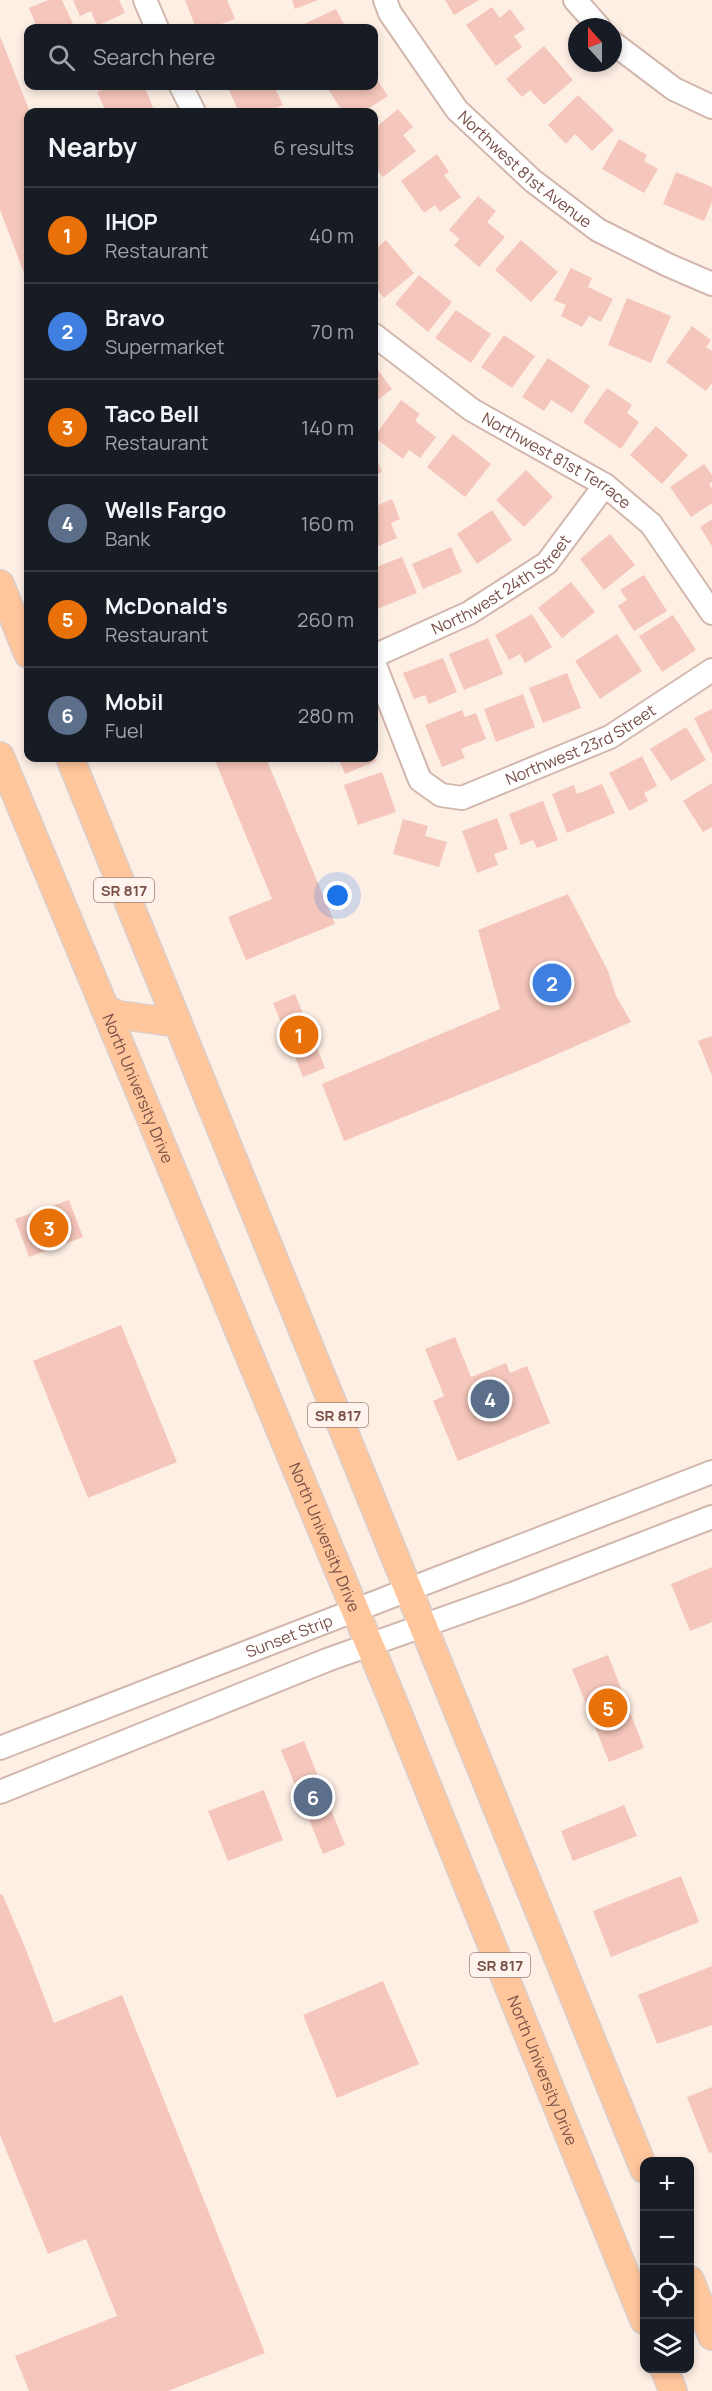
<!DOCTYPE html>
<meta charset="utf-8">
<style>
body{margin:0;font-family:Manrope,sans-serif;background:#20242c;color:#f1f3f6}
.controls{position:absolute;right:18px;bottom:18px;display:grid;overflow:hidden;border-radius:12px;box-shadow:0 3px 9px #0003}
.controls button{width:54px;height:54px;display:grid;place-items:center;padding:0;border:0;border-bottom:2px solid #363941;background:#171b24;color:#f1f3f6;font:30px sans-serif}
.compass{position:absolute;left:568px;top:18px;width:54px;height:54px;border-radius:50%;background:#171b24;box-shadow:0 3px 9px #0003;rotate:339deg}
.you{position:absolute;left:338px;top:896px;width:21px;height:21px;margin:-15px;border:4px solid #fff;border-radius:50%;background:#1a73e8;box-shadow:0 0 0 9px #1a73e833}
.badge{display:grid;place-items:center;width:39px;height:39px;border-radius:50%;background:#b45309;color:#fff;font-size:20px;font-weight:700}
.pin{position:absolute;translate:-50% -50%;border:3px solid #fff;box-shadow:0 2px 6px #0006}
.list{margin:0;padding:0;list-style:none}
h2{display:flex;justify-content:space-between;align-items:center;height:78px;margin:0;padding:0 24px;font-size:26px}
h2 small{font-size:20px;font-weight:400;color:#9ea1a6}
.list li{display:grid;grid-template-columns:39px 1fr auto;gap:18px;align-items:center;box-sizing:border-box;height:96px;padding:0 24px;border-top:2px solid #363941}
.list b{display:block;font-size:22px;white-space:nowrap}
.list p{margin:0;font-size:20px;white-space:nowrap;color:#9ea1a6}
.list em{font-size:20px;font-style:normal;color:#9ea1a6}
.icon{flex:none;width:33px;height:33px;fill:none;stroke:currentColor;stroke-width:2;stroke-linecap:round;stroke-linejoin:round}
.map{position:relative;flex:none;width:712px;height:2391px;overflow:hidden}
.search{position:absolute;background:#171b24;box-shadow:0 3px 9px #0003;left:24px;top:24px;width:354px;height:66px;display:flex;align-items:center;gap:15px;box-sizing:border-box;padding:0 21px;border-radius:12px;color:#9ea1a6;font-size:22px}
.panel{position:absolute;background:#171b24;box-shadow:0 3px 9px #0003;left:24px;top:108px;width:354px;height:654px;border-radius:12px}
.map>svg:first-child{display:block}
</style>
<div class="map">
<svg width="712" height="2391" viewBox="0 0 712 2391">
<rect width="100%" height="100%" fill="#feefe5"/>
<g fill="#f5c6bb">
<polygon points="48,0 62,0 73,24 63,28 37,28 29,8"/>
<polygon points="73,0 119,0 125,13 97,26 91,11 80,16"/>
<polygon points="185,0 227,0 235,19 210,28 196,28"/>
<polygon points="292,0 318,0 295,9"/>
<polygon points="445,0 479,0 454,15"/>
<polygon points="492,7 500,18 510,9 525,29 514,36 522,47 496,66 466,25"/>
<polygon points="336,9 346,28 301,28 300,26"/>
<polygon points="0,36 30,112 28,283 0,210"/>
<polygon points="544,46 573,80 544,105 530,90 522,97 506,79"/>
<polygon points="374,75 388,96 363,112 343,112 326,86 374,86"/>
<polygon points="112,86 144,86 155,112 106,112 97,92"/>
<polygon points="239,86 260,86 262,90 274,86 283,105 266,112 239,112 229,90"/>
<polygon points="578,95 614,130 592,151 575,134 566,144 548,125"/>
<polygon points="398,109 413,127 403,135 416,151 383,177 374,166 374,129"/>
<polygon points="619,139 647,155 644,161 658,169 644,193 602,169"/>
<polygon points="437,154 449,172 444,175 461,197 440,212 435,205 424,213 401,181"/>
<polygon points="676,172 712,187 712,202 704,221 663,204"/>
<polygon points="478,196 496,211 487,222 505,237 479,267 454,245 460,239 449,230"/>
<polygon points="386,240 414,273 384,298 374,286 374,251"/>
<polygon points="521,240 558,272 531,302 495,270"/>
<polygon points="571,268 592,278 588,287 613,299 601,322 589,316 582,327 561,316 566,305 554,300"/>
<polygon points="419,275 452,302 428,332 395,304"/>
<polygon points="627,298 671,316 651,363 608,345"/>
<polygon points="456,310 491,334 471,363 435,338"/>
<polygon points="692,326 711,340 706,347 712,351 712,383 706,391 666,362"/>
<polygon points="504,335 535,356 512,388 481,367"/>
<polygon points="548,358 590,386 572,413 551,400 544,411 522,397"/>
<polygon points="374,365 392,389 374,403"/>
<polygon points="607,388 632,405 627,413 639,422 621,449 583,422"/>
<polygon points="401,400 420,414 415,421 436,437 420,458 409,450 403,459 374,437"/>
<polygon points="656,426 688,455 662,484 630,455"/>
<polygon points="453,434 491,464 465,497 427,467"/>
<polygon points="374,452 382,472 374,475"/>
<polygon points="704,464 712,475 712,482 709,484 712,489 712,503 691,517 670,487"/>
<polygon points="526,470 553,497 524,527 496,500"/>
<polygon points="392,499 400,519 391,523 397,538 374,548 374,507"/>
<polygon points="492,510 512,540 477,564 457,534"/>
<polygon points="712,519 712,546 700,527"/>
<polygon points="610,534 635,565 604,590 580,559"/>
<polygon points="451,547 462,572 423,589 412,564"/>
<polygon points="402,557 417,593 377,609 374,600 374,580 378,578 374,568"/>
<polygon points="644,575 667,611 634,631 618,606 627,600 620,590"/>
<polygon points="571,582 595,612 562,638 538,608"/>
<polygon points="532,614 552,647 525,663 520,654 509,660 495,635"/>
<polygon points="673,615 696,650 662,672 639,636"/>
<polygon points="617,634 642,671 600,699 575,661"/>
<polygon points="488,638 503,674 464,690 449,654"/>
<polygon points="443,658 457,692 429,704 425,695 414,699 403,673"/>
<polygon points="567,673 581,708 543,723 529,688"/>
<polygon points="523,694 535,727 496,742 484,709"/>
<polygon points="712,709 712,754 694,718"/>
<polygon points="462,710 465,717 476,713 486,739 461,749 465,758 442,767 425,725"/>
<polygon points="686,727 706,760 671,781 650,749"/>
<polygon points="642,756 657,786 644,793 648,801 629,811 609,773"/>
<polygon points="214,758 266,758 335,924 246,960 228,917 272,899"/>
<polygon points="328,758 374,758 376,761 345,774 339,760 331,763"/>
<polygon points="382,772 396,812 358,825 344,785"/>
<polygon points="712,783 712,827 703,832 683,801"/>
<polygon points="602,784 615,813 567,833 552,794 574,785 577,794"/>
<polygon points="543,801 558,840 537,848 533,840 521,845 509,814"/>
<polygon points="497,818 508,849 494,854 498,865 477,873 462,831"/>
<polygon points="403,819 428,826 425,836 447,842 439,867 393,854"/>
<polygon points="568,894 608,971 616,996 631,1022 523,1069 344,1141 322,1084 500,1009 478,930"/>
<polygon points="295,994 325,1068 303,1077 273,1003"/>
<polygon points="712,1036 712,1076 698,1041"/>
<polygon points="69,1200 83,1237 29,1257 15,1219"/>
<polygon points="121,1325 177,1462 88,1498 33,1361"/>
<polygon points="455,1337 471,1377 506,1363 510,1373 527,1366 550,1423 458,1461 433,1401 444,1396 425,1349"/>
<polygon points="712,1567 712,1622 690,1631 671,1584"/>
<polygon points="608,1655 644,1748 609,1762 572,1669"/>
<polygon points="304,1741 345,1845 323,1854 281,1750"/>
<polygon points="264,1790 283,1840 228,1861 208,1811"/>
<polygon points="624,1805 637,1836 573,1861 561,1831"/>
<polygon points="681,1876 699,1922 611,1957 593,1911"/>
<polygon points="2,1894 25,1947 54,2023 122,1995 265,2353 168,2391 29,2391 15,2356 117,2316 86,2239 48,2254 0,2135 0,1895"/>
<polygon points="712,1966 712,2025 657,2044 638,1995"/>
<polygon points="383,1981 419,2064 337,2098 303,2015"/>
<polygon points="712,2087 712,2152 709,2153 687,2097"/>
</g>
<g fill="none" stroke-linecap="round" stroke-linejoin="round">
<g stroke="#d2b7ad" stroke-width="26">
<g id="minor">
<polyline points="145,0 157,28"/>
<path id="s1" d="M385 0 390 13 457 110 533 181 598 230 668 265 712 284"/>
<polyline points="575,0 599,27"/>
<polyline points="613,43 674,89 712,107"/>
<polyline points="181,86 194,112"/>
<path id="s2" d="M374 335 472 410 605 485 651 524 712 613"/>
<path id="s3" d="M374 656 469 613 547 563 605 485"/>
<path id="s4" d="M374 663 420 780 441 795 462 798 610 737 712 670"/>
<path id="s5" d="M0 1748 712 1472"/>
<polyline points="0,1792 327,1660 515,1593 712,1517"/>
</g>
</g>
<g stroke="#d9cecc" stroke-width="30">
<g id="major">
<polyline points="0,584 28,654"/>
<path id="s6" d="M0 756 390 1694 644 2320"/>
<polyline points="70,758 644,2169"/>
<polyline points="105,1009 119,1015 178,1023"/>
<polyline points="690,2280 712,2336"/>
<polyline points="664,2368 673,2391"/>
</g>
</g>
<use href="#minor" stroke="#fff" stroke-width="22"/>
<use href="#major" stroke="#ffc69b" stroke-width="27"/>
</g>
<g text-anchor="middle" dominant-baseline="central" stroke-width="5" stroke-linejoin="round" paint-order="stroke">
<g fill="#fff4ed" stroke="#a0817a" stroke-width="1.5">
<rect x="94" y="878" width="60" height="24" rx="4.5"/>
<rect x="308" y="1403" width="60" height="24" rx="4.5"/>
<rect x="470" y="1953" width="60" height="24" rx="4.5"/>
</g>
<g font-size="15" font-weight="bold" fill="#785048">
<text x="124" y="890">SR 817</text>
<text x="338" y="1415">SR 817</text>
<text x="500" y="1965">SR 817</text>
</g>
<g font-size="16" fill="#785048" stroke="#fff4ed">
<text stroke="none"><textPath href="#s1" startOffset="222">Northwest 81st Avenue</textPath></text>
<text stroke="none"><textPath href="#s2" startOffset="222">Northwest 81st Terrace</textPath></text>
<text stroke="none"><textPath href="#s3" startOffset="147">Northwest 24th Street</textPath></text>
<text stroke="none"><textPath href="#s4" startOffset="303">Northwest 23rd Street</textPath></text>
<text stroke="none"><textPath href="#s6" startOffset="360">North University Drive</textPath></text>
<text stroke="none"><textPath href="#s6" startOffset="846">North University Drive</textPath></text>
<text stroke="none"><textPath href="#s5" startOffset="310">Sunset Strip</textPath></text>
<text stroke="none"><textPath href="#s6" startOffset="1422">North University Drive</textPath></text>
</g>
</g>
</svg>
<div class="controls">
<button>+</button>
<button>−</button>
<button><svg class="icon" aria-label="locate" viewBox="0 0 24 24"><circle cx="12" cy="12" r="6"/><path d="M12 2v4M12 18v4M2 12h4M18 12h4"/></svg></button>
<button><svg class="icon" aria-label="layers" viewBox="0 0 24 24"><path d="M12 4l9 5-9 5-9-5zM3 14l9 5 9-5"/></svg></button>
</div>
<svg class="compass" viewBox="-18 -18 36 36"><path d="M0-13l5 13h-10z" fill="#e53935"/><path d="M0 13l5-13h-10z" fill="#9ea1a6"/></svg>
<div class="you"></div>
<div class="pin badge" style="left:299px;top:1035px;background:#e8710a">1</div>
<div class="pin badge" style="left:552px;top:983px;background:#3f7fe0">2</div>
<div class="pin badge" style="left:49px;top:1228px;background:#e8710a">3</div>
<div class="pin badge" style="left:490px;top:1399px;background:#5c6f8a">4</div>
<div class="pin badge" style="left:608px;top:1708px;background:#e8710a">5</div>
<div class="pin badge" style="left:313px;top:1797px;background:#5c6f8a">6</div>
<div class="search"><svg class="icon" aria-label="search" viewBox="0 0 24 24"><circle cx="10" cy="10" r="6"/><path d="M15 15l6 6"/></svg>Search here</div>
<section class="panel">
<h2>Nearby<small>6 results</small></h2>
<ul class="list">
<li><span class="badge" style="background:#e8710a">1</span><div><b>IHOP</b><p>Restaurant</p></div><em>40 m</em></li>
<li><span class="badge" style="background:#3f7fe0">2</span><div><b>Bravo</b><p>Supermarket</p></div><em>70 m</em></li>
<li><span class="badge" style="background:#e8710a">3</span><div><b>Taco Bell</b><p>Restaurant</p></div><em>140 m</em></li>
<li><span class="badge" style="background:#5c6f8a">4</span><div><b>Wells Fargo</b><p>Bank</p></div><em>160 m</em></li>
<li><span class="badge" style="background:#e8710a">5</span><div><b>McDonald's</b><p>Restaurant</p></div><em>260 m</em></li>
<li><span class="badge" style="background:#5c6f8a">6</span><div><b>Mobil</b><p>Fuel</p></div><em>280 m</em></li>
</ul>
</section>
</div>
